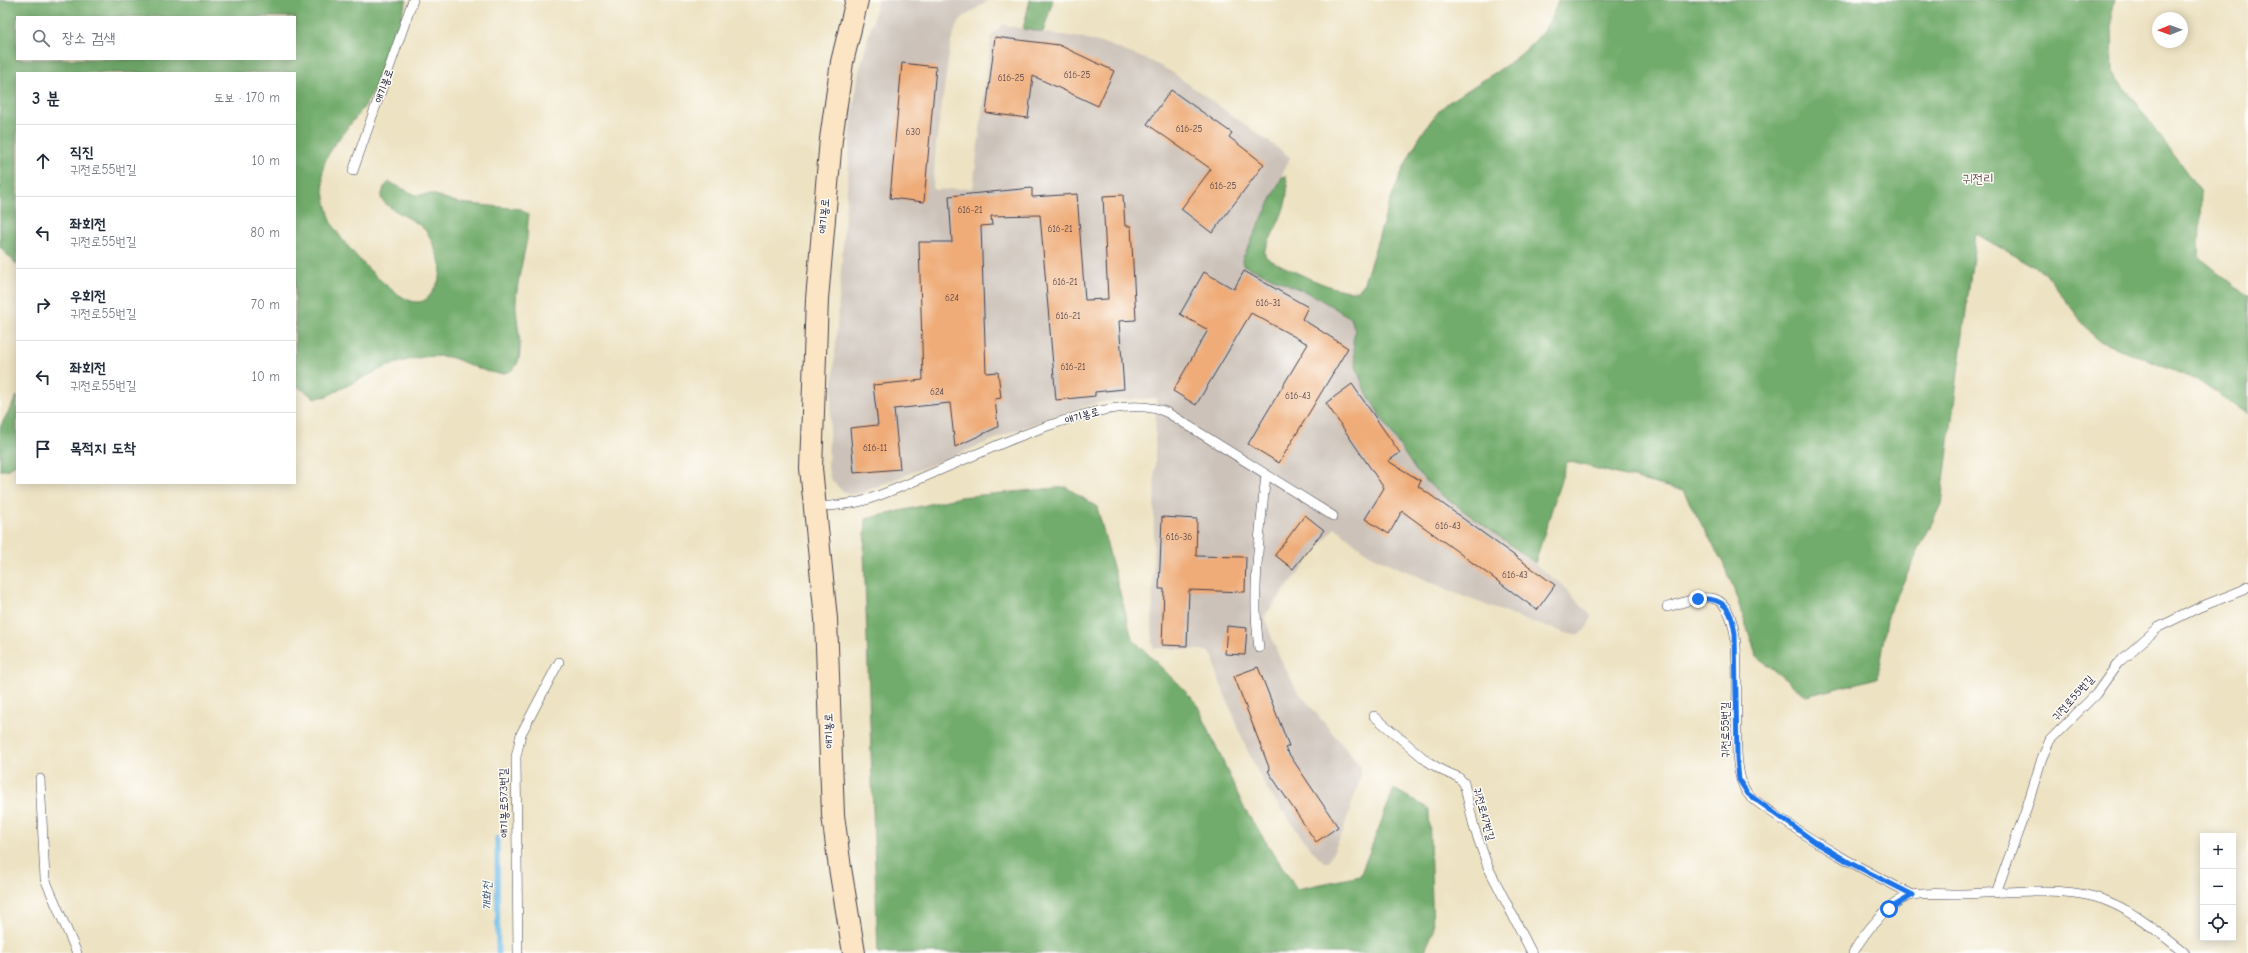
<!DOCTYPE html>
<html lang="ko">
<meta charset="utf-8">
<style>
body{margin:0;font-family:"Comic Neue","Poor Story",sans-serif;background:#f2f2f3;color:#1f2937}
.controls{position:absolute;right:12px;bottom:12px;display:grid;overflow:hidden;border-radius:0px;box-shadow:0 2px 10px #0003}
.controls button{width:36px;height:36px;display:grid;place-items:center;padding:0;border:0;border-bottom:1px solid #e0e1e3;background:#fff;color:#1f2937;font:20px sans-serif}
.compass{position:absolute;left:2152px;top:12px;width:36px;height:36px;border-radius:50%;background:#fff;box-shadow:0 2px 10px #0003;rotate:269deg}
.stop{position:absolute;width:12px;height:12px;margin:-9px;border:3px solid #1a73e8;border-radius:50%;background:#fff}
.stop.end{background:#1a73e8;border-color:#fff;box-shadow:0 1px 4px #0008}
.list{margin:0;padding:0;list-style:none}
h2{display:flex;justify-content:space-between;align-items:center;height:52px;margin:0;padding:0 16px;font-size:17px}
h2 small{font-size:13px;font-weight:400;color:#747a83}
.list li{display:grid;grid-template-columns:26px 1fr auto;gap:12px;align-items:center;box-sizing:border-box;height:72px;padding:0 16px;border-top:1px solid #e0e1e3}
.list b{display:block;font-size:15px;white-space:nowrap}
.list p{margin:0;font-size:13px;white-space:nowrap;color:#747a83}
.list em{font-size:13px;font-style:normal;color:#747a83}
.icon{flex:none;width:22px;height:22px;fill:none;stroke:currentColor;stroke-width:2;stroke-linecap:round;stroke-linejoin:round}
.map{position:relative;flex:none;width:2248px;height:953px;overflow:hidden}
.search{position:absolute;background:#fff;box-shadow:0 2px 10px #0003;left:16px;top:16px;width:280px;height:44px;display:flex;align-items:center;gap:10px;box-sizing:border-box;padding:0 14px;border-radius:0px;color:#747a83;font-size:15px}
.panel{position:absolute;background:#fff;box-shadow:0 2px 10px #0003;left:16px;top:72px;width:280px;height:412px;border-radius:0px}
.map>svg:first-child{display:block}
</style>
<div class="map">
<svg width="2248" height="953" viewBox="0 0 2248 953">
<rect width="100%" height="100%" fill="#fdfcf7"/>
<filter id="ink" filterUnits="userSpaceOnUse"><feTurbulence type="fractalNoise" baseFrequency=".025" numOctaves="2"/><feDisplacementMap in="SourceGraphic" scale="8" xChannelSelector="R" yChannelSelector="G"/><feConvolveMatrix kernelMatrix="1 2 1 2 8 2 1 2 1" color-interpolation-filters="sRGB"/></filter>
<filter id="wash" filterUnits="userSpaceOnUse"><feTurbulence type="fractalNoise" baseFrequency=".012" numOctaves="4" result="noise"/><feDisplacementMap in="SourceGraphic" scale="16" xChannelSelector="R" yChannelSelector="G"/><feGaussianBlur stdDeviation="0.9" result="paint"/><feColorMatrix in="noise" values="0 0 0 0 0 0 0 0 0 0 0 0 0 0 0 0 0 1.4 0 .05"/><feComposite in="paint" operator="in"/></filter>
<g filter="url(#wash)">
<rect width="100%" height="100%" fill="#ede2c2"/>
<polygon fill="#ccc2b9" points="878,0 989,0 962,18 956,27 951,42 936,144 933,188 936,190 973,188 991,37 1002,24 1032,31 1083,38 1106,44 1153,62 1173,73 1290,157 1262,221 1242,260 1243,265 1313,295 1351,318 1355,331 1353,342 1364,388 1379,414 1416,471 1438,492 1561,584 1592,617 1587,627 1579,634 1573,635 1527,621 1455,593 1375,557 1363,550 1335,527 1266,614 1265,619 1278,654 1296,689 1361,767 1361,776 1342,834 1328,862 1324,862 1311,849 1268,791 1248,752 1219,680 1213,657 1209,652 1201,650 1154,648 1152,643 1156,398 1117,400 1096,403 1074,410 1027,426 861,493 849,495 841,490 830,478 828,468 829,437 852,119 859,72"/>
<g fill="#72ac6c" stroke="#4a6754" fill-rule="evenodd">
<path d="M0 0H407C395 32 386 68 369 99 357 120 327 146 323 169 321 181 327 214 333 225 342 244 397 304 418 302 428 302 433 291 437 284 443 273 441 264 436 252 433 245 430 235 424 229 412 217 387 210 381 198L384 187 389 182 416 195 432 194 459 203 521 209 529 215C527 223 528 231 527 239 523 260 517 281 516 302 515 319 524 347 518 362 506 389 465 360 449 357 406 351 363 378 327 396L315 398 295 385V73H17V265L0 247ZM17 17H295V59H17Z"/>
<polygon points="1030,0 1053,0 1043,32 1023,29"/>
<path d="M1558 0H2115L2112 7V23L2113 72 2201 192 2199 257 2248 296V414L2197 380 2095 339 2044 272 1976 234 1941 504 1888 614 1877 678 1806 696 1757 657 1727 570 1683 491 1567 461 1535 563 1438 492 1416 471 1379 414 1364 388 1356 366 1353 342 1355 331 1351 318 1313 295 1243 265 1242 260 1282 177 1286 176C1292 204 1275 227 1264 252L1266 257 1272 261C1295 271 1333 293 1358 291L1363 285C1384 226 1397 159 1439 111 1449 100 1462 94 1474 86 1509 64 1546 43 1558 0Z"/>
<polygon points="17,396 17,463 7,470 0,470 0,427"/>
<polygon points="1066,487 1097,507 1132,638 1196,702 1245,810 1297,889 1360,876 1394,789 1429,809 1433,932 1424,953 878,953 864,552 866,519 960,497"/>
</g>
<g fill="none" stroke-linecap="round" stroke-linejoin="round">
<polyline stroke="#70bdea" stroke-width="5" points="497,838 498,953"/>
</g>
<g id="blocks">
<g fill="#efac78">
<polygon points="995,37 1059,45 1114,71 1098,106 1033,76 1028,118 986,113"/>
<polygon points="902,63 936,67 924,202 890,198"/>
<polygon points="1171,90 1232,133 1229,137 1264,164 1212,233 1181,209 1211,169 1147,124"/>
<polygon points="1032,188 1032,197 1077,194 1085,300 1108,299 1103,196 1123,195 1125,226 1131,226 1136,320 1119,321 1124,389 1095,392 1095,396 1056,400 1040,215 991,216 992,225 981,226 986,373 998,372 1001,398 995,399 998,427 955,447 950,403 894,409 900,469 854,473 850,428 878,425 873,385 923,380 919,242 952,242 949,196"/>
<polygon points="1244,271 1308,307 1302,319 1348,348 1279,463 1248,444 1308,344 1251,313 1196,405 1173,391 1208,330 1180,314 1204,272 1234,289"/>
<polygon points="1352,384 1400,453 1388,461 1421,481 1418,486 1555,585 1537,610 1402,511 1389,534 1365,519 1384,488 1326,403"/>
<polygon points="1305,515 1324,530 1293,569 1275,555"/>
<polygon points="1162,517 1197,519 1196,556 1246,557 1245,592 1189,590 1187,646 1162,645 1164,589 1159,589"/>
<polygon points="1227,626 1247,628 1245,655 1225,654"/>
<polygon points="1258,667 1289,746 1285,748 1338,827 1316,842 1268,771 1270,770 1234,676"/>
</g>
</g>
</g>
<g filter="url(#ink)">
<use href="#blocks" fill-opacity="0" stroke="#403f4f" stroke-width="1"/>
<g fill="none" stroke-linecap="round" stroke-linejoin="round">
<g stroke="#403f4f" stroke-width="10">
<g id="lane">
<polyline points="353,171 413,0"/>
<path d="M815 507C832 506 849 505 866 500 935 479 1104 381 1168 413L1333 516"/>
<path d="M1667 607C1680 604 1698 596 1711 598 1760 605 1719 760 1748 794 1755 802 1768 809 1777 816 1820 847 1866 871 1913 895"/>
<path d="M1259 648C1251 591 1260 532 1266 475"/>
<polyline points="1374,716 1427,761 1443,771 1458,777 1464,783 1474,827 1488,867 1532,953"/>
<polyline points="40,779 45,879 77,953"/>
<polyline points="1996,893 2026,810 2042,758 2050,740 2096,694 2118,663 2159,627 2200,607 2243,590 2248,586"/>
<polyline points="518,953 516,757 521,734 559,662"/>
<path d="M1853 953C1864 933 1890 900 1913 895 1927 892 1945 894 1959 894 1999 893 2057 886 2095 897 2130 907 2157 931 2185 953"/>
</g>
</g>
<g stroke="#403f4f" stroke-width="24">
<polyline id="secondary" points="854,953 840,868 833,815 826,619 811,468 817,299 831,139 842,62 857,0"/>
</g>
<use href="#lane" stroke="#fff" stroke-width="9"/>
<use href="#secondary" stroke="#fce5c4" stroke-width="22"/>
</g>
</g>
<g fill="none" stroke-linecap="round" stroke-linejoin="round" filter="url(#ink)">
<path stroke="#1a73e8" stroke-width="5" d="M1698 599C1725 597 1732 610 1735 634L1737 758 1739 780 1748 794 1815 842 1852 864 1913 895 1889 909"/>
</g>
<g text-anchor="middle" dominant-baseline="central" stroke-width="3" stroke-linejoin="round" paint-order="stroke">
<g font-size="9" fill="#55444a">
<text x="1077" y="75">616-25</text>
<text x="1011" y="78">616-25</text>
<text x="1189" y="129">616-25</text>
<text x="913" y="132">630</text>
<text x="1223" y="186">616-25</text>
<text x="970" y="210">616-21</text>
<text x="1060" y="229">616-21</text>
<text x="1065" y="282">616-21</text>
<text x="952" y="298">624</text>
<text x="1268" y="303">616-31</text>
<text x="1068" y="316">616-21</text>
<text x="1073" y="367">616-21</text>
<text x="937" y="392">624</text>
<text x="1298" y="396">616-43</text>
<text x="875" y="448">616-11</text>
<text x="1448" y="526">616-43</text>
<text x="1179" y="537">616-36</text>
<text x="1515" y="575">616-43</text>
</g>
<g font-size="11" fill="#22223b" stroke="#fdfcf7">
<text transform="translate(384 86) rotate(-70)">애기봉로</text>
<text transform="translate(824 216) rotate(-85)">애기봉로</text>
<text transform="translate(1082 416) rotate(-16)">애기봉로</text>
<text transform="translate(2073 698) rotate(-48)">귀전로55번길</text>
<text transform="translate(1725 730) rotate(-90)">귀전로55번길</text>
<text transform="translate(829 731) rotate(-92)">애기봉로</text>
<text transform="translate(504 803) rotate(-91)">애기봉로573번길</text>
<text transform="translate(1484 814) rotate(75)">귀전로47번길</text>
</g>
<g font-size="12" font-style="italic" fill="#3d5878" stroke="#fdfcf7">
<text transform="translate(487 896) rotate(-91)">개화천</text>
</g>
<g font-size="13" fill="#6a5250" stroke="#fdfcf7">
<text x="1978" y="178">귀전리</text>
</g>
</g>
</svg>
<div class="controls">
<button>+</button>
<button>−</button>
<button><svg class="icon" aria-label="locate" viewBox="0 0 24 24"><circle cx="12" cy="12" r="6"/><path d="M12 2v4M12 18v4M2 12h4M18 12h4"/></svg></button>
</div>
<svg class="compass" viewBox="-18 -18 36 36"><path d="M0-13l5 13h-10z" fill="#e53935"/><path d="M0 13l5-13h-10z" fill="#747a83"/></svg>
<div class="stop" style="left:1889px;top:909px"></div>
<div class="stop end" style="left:1698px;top:599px"></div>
<div class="search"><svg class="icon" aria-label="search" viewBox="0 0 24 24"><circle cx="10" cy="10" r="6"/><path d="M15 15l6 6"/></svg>장소 검색</div>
<section class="panel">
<h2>3 분<small>도보 · 170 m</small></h2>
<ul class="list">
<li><svg class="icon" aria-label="ahead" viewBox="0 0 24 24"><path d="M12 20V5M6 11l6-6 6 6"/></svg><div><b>직진</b><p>귀전로55번길</p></div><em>10 m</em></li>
<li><svg class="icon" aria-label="left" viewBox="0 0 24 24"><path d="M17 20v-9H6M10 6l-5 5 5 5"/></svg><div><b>좌회전</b><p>귀전로55번길</p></div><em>80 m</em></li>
<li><svg class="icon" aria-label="right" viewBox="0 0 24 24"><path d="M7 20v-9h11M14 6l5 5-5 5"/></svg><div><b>우회전</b><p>귀전로55번길</p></div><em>70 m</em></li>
<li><svg class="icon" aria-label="left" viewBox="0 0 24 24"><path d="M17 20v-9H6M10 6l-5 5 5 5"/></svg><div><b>좌회전</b><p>귀전로55번길</p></div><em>10 m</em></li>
<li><svg class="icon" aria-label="arrive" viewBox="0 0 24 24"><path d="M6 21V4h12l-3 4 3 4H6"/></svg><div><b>목적지 도착</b></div></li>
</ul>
</section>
</div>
